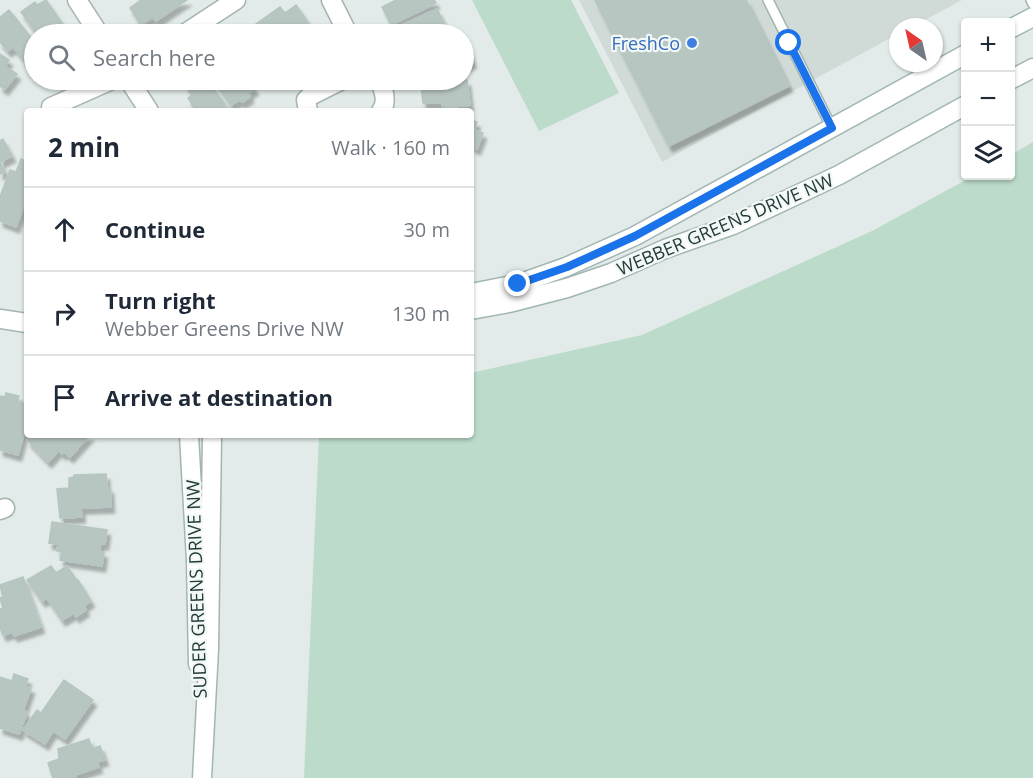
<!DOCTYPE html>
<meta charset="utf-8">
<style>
body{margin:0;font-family:"Open Sans",sans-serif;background:#f2f2f3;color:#1f2937}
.controls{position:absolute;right:18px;top:18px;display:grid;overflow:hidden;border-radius:6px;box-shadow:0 2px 4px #0004}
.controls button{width:54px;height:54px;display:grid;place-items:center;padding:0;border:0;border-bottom:2px solid #e0e1e3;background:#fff;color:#1f2937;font:30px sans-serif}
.compass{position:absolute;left:889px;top:18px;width:54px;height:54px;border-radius:50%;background:#fff;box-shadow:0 2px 4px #0004;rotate:326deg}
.stop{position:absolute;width:18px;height:18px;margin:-14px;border:4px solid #1a73e8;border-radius:50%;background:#fff}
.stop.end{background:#1a73e8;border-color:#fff;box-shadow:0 2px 6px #0008}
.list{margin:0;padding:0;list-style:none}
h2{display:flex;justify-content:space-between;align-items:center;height:78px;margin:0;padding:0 24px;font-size:26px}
h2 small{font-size:20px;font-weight:400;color:#747a83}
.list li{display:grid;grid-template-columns:39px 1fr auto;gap:18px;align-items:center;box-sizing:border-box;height:84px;padding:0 24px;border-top:2px solid #e0e1e3}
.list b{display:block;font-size:22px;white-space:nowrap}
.list p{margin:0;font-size:20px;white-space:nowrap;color:#747a83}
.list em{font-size:20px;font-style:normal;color:#747a83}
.icon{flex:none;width:33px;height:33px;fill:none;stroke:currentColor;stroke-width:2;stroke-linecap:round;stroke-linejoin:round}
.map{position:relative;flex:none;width:1033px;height:778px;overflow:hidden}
.search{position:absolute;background:#fff;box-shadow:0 2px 4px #0004;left:24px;top:24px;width:450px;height:66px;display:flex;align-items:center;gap:15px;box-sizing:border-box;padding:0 21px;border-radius:33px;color:#747a83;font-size:22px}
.panel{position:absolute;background:#fff;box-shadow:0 2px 4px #0004;left:24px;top:108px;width:450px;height:330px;border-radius:6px}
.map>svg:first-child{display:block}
</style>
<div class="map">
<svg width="1033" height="778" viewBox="0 0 1033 778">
<defs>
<filter id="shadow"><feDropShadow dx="3.5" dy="6" stdDeviation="1.5" flood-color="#0004"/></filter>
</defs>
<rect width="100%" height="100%" fill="#e2ebe9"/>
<polygon fill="#d0dbd8" points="579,0 962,0 912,27 898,27 898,34 662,162"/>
<g fill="#bcdbca">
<polygon points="472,0 571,0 619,93 539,131"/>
<polygon points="1033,142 1033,778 304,778 319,435 471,435 471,373 642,335 872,231 973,176 1010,176 1011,155"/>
</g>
<g fill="#b8c6c2" stroke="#b5c5c1" stroke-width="1.5" filter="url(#shadow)">
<polygon points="46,0 67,30 61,34 37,34 21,12 35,2 37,5"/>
<polygon points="141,0 187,0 156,21 153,17 141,25 130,8"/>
<polygon points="396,0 434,0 436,3 391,25 382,7"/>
<polygon points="595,0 746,0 789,86 669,146"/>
<polygon points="296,5 308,22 288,34 262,34 256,24 280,7 285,13"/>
<polygon points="437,9 449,32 444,34 396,34 393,29"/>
<polygon points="9,10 34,41 34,57 27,63 13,47 8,51 0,42 0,17"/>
<polygon points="307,26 312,34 297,34 299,31"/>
<polygon points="467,46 473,62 464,67 464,48"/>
<polygon points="0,54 9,60 5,66 17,74 5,89 0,86"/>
<polygon points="186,80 207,80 225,104 224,106 226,109 223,111 196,111 188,98 192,95 183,81"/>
<polygon points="213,80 248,80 255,89 249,93 250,97 243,102 239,100 231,105"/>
<polygon points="467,80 470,105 443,108 442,103 423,103 421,85"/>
<polygon points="471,120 477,122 474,130 483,133 477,149 471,146"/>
<polygon points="3,139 12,156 0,162 5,172 0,174 0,141"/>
<polygon points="21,159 27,162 27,197 16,227 0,221 0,197 10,170 16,172"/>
<polygon points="6,393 19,396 17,402 27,404 27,423 18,455 0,450 0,398 1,396 5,397"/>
<polygon points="32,435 90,435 70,457 64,452 62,454 59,450 48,462 27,440"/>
<polygon points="106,474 107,488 110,488 111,507 81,508 82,517 60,518 57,489 69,488 69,478 74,477 74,475"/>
<polygon points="52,522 107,530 105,544 101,543 99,551 104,552 102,566 60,560 62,551 57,551 58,544 49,543"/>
<polygon points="51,566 56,573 67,566 77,581 78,580 91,601 84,606 86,610 76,617 74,613 62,620 47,598 42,601 27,580"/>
<polygon points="23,577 41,627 14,636 13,632 3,635 0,628 0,609 3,608 0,598 3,597 0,585"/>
<polygon points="14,674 28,679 25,686 31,688 23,711 27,712 19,734 0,728 0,677 12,681"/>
<polygon points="64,680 93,700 65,739 53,731 45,744 23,730 37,710 41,713"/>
<polygon points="89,739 92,749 100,746 105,760 97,762 99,767 75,775 76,778 53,778 48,763 59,759 58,749"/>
</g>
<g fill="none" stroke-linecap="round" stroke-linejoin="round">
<g stroke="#a5b3b1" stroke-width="12">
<g id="service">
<polyline points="768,0 832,128"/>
<polyline points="1031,0 1033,4"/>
</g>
</g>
<g stroke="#a5b3b1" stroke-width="21">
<g id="minor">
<polyline points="77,0 99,34"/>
<polyline points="331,0 348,34"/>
<polyline points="184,34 236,0"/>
<polyline points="129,80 149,111"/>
<path d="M378 80C384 88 388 102 381 111"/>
<polyline points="51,107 112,80"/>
<polyline points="308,111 306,100 310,96 342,80"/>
<polyline points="0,510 5,508"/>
</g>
</g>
<g stroke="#a1b6b3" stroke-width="21">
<g id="secondary">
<polyline points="1010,29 1033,17"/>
<polyline points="1010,80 1033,68"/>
<polyline points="471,293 518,284 566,267 635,236 966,54"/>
<polyline points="471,310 509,303 567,288 611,273 665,249 733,225 839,175 966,105"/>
<polyline points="0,319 27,323"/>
<polyline points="189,435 196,560 198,664"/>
<polyline points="202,778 209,649 212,435"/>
</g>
</g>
<use href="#service" stroke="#fff" stroke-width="9"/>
<use href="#minor" stroke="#fff" stroke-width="18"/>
<use href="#secondary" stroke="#fff" stroke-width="18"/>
</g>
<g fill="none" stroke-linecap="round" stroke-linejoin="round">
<polyline stroke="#1a73e8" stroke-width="8" points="518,284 567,267 635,236 832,128 789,43"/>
</g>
<circle fill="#3f7fe0" stroke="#f2f8f6" stroke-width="2" cx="692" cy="43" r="6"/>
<g text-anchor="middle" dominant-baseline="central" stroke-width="4.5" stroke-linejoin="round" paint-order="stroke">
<g font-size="18" fill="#366cbe" stroke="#f2f8f6" text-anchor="end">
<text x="680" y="43">FreshCo</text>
</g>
<g font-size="18" fill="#233b39" stroke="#f2f8f6">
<text transform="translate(725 224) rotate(-23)">WEBBER GREENS DRIVE NW</text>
<text transform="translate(196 589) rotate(-92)">SUDER GREENS DRIVE NW</text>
</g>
</g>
</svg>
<div class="controls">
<button>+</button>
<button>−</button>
<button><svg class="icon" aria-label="layers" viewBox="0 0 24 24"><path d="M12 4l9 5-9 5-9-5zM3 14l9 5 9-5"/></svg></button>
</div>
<svg class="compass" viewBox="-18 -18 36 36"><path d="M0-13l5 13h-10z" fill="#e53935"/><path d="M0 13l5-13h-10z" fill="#747a83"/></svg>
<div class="stop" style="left:789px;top:43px"></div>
<div class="stop end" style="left:518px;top:284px"></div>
<div class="search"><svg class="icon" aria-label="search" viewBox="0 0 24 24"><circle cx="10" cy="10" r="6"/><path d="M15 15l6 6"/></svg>Search here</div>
<section class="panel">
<h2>2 min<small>Walk · 160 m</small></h2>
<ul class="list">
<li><svg class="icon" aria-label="ahead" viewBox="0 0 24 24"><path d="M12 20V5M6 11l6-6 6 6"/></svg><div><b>Continue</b></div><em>30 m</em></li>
<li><svg class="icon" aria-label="right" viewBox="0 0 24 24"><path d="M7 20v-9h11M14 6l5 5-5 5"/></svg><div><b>Turn right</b><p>Webber Greens Drive NW</p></div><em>130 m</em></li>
<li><svg class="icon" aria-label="arrive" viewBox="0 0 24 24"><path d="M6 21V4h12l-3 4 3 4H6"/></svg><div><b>Arrive at destination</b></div></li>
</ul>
</section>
</div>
